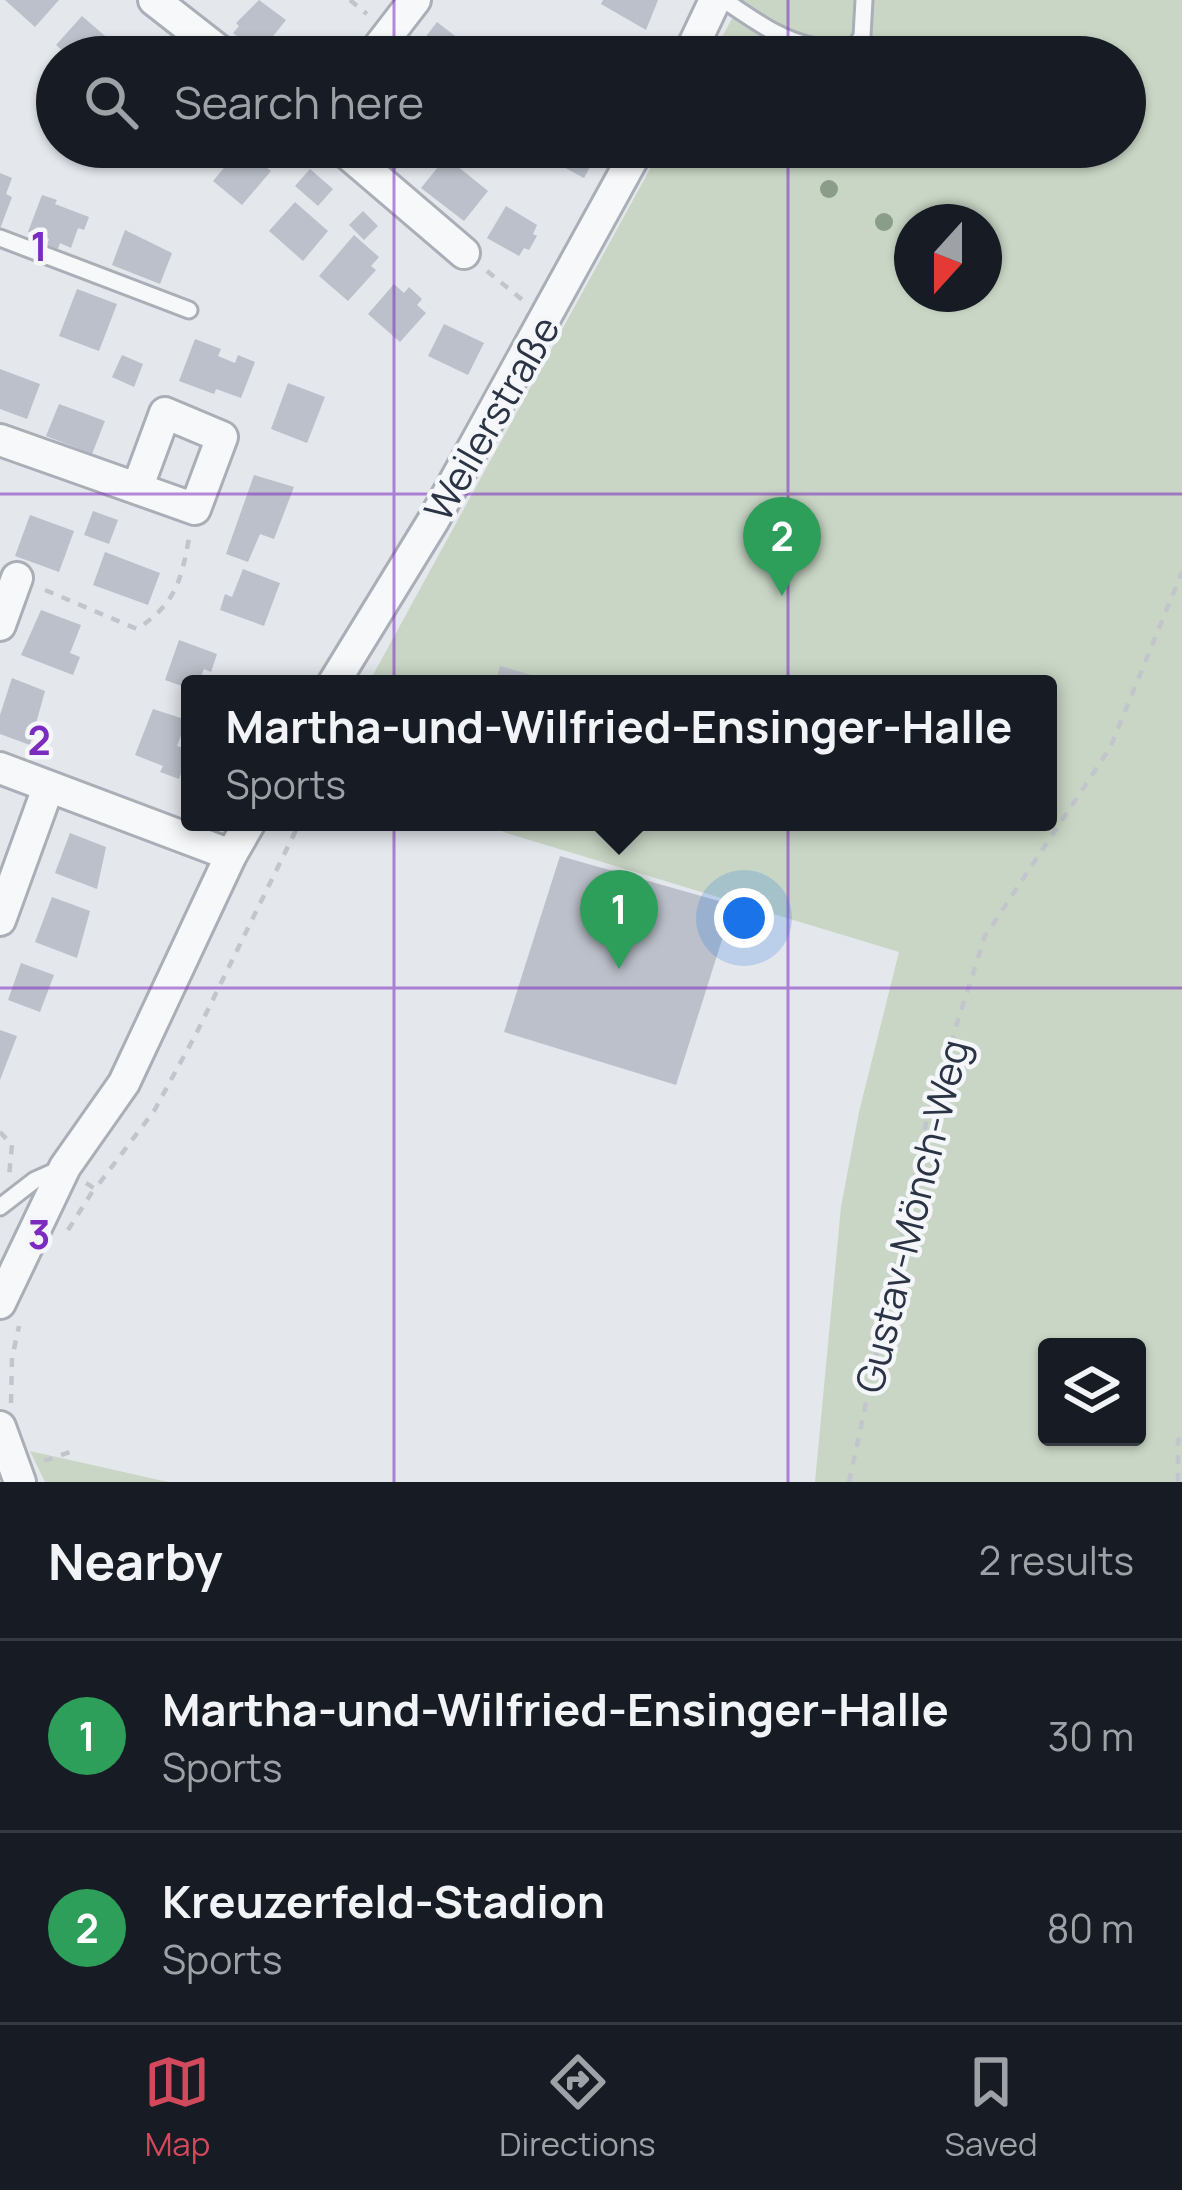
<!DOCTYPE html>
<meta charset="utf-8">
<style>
body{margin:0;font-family:Manrope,sans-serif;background:#242831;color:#f1f3f6}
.controls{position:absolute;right:36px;bottom:36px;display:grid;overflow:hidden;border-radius:12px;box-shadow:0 3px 9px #0004}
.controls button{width:108px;height:108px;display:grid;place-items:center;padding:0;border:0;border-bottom:3px solid #363941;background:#171b24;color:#f1f3f6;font:60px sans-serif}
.compass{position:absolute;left:894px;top:204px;width:108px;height:108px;border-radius:50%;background:#171b24;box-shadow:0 3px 9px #0004;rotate:201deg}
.you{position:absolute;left:744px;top:918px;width:42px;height:42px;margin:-30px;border:9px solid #fff;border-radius:50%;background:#1a73e8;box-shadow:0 0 0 18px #1a73e833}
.badge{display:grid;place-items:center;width:78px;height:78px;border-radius:50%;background:#d1495b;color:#fff;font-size:39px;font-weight:700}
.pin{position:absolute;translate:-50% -99px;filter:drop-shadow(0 3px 6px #0008)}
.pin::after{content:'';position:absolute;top:63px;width:42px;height:36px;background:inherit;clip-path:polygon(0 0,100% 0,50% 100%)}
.popup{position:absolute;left:181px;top:675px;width:876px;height:156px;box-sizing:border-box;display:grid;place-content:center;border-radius:12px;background:#171b24;filter:drop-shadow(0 3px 9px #0005);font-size:39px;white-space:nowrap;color:#9ea1a6}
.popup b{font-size:45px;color:#f1f3f6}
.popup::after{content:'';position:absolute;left:50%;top:100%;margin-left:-24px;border:24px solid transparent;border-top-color:#171b24}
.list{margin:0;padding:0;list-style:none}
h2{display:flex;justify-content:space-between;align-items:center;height:156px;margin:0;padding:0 48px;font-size:51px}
h2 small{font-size:39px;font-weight:400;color:#9ea1a6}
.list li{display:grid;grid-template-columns:78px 1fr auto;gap:36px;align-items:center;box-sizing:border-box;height:192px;padding:0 48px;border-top:3px solid #363941}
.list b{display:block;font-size:45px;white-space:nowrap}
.list p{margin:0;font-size:39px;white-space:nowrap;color:#9ea1a6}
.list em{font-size:39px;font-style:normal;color:#9ea1a6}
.icon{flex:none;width:66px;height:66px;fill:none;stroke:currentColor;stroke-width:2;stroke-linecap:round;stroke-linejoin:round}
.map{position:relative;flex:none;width:1182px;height:1482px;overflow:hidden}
.search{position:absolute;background:#171b24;box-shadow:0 3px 9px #0004;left:36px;right:36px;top:36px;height:132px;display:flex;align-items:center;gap:30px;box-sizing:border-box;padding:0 42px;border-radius:66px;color:#9ea1a6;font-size:45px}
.sheet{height:540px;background:#171b24}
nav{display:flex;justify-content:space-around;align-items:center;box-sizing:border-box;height:168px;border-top:3px solid #363941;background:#171b24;font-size:33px;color:#9ea1a6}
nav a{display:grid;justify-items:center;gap:6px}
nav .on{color:#d1495b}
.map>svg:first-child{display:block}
</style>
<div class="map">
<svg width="1182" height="1482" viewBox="0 0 1182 1482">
<rect width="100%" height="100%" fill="#e4e7ec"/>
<g fill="#c9d6c5" fill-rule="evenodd">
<path d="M737 0H1182V1482H815L841 1207 859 1112 899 952 503 832 505 822H1048V684H368L662 147H1125V57H711L735 13ZM912 222H984V294H912ZM1047 1347H1137V1437H1047Z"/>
<polygon points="30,1451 168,1482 45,1482"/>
</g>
<g fill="#bbc0ca">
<polygon points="5,0 59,0 35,27"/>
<polygon points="259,0 286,20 259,54 233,33 239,26 236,23"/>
<polygon points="603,0 658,0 646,30 601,4"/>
<polygon points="82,16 112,42 99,57 70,57 56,45"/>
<polygon points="437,22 459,39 445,57 423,57 415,51"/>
<polygon points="303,36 329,57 287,57"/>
<polygon points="601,37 616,45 619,41 648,57 590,57"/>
<polygon points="173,147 210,147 213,149 195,166"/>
<polygon points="241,147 271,171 242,205 213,181"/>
<polygon points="371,147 412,147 394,172"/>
<polygon points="545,147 601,147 584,178 541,155"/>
<polygon points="446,157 488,191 464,221 421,188"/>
<polygon points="310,169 333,189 318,206 295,186"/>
<polygon points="0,173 12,178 6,194 12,197 0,229"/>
<polygon points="42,195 57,200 55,204 89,217 84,230 78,228 71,248 60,243 58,249 47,245 49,239 28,232"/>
<polygon points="295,202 328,231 303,261 269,231"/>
<polygon points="506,206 537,225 533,234 537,236 529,250 524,248 519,256 487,238"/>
<polygon points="363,211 378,226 364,240 349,225"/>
<polygon points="125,230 172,253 160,284 112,265"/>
<polygon points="354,235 379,257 371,266 376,270 348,301 319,276"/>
<polygon points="394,284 404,293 409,287 422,299 417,305 426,313 400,342 368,314"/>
<polygon points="77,289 117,304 99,351 59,336"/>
<polygon points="444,324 484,343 468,375 428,356"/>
<polygon points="195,339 221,349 218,356 235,363 238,355 255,362 241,398 216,389 214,394 179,381"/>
<polygon points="122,355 143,364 134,387 112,377"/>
<polygon points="0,369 40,384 27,419 0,409"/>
<polygon points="288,383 325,397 307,443 271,429"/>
<polygon points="59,404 105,421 92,454 46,436"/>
<polygon points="254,475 294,487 274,539 260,534 248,562 226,554"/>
<polygon points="93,511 118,520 109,544 84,535"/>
<polygon points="30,515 74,531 59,572 15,556"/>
<polygon points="105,552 160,573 148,605 93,585"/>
<polygon points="243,569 280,583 264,626 220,610 225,594 232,597"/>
<polygon points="41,610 81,625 70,653 80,657 73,675 21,655"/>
<polygon points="179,640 217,654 211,672 204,669 198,684 190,684 190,689 165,680"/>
<polygon points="500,666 531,675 529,684 495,684"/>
<polygon points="12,678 45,691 30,745 0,734 0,715"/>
<polygon points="153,709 187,720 177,746 189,750 179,779 160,772 163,766 135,755"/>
<polygon points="70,833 106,847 97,889 55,873"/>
<polygon points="560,856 733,905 676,1085 504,1032"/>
<polygon points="52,897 90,911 77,958 35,942"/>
<polygon points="21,963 54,975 40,1012 8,1000"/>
<polygon points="0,1030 17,1036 0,1080"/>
</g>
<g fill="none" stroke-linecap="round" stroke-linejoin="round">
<g stroke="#a9aeb7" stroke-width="21">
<g id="service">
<path d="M724 0C752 19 783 42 817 47 840 50 859 45 881 57"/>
<polyline points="855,47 862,36 864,0"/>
<polyline points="0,238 189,310"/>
<polyline points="0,1207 35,1180 62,1168"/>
</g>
</g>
<g stroke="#a9aeb7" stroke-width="36">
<g id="minor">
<polyline points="154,0 227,57"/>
<polyline points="371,57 415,0"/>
<polyline points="688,57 715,0"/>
<polyline points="340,147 464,253"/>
<polyline points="0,440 195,509 222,437 165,413 138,486"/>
<polyline points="0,625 17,578"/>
<polyline points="333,684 433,521 639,147"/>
<polyline points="0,768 231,855"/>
<polyline points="0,920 48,788"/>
<polyline points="0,1303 65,1167 124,1083 231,855 250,822"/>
<polyline points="0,1427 20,1482"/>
</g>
</g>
<g stroke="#c2c5cb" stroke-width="4.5" stroke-dasharray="9 9" stroke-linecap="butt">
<polyline points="350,0 367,14"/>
<polyline points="487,271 525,302"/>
<path d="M45 590 137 629C175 604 181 582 189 538"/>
<polyline points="0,1132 12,1145 9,1176"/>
<polyline points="86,1183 95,1189 154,1111 196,1034 300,822"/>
<polyline points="68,1230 94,1189"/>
<polyline points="11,1403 12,1358 19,1326"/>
<polyline points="44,1461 78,1449"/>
<polyline points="849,1482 928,1114 985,936 1110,748 1182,572"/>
<polyline points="1178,1482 1178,1440 1182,1439"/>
</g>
<use href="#service" stroke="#f7f8fa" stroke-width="15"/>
<use href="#minor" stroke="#f7f8fa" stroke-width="30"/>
</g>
<g fill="#899d89">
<circle cx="829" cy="189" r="9"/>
<circle cx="884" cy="222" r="9"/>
</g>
<path fill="none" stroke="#7b2cbf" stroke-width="3" stroke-opacity="0.55" d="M394 0V57M788 0V57M394 147V1482M788 147V1482M0 494H1182M0 988H1182"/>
<g text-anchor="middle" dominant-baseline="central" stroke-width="9" stroke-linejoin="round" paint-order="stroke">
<g font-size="39" fill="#2b3445" stroke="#f4f6f9">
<text transform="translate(491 418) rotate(-60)">Weilerstraße</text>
<text transform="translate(911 1216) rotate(-76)">Gustav-Mönch-Weg</text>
</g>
</g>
<g font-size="39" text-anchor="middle" font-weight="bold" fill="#7b2cbf" stroke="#f4f6f9" stroke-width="9" stroke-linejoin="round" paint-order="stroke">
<text x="39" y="261">1</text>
<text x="39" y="755">2</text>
<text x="39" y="1249">3</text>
</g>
</svg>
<div class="controls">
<button><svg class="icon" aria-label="layers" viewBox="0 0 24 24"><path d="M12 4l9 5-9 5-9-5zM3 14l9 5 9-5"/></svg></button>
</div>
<svg class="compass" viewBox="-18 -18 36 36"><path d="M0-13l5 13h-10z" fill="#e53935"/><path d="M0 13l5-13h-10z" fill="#9ea1a6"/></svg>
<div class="you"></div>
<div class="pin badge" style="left:619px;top:969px;background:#2e9e5b">1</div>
<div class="popup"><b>Martha-und-Wilfried-Ensinger-Halle</b>Sports</div>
<div class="pin badge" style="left:782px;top:596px;background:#2e9e5b">2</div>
<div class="search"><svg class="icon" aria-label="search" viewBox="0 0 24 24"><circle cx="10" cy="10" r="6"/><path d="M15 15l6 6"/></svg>Search here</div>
</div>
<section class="sheet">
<h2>Nearby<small>2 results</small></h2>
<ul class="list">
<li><span class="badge" style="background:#2e9e5b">1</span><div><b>Martha-und-Wilfried-Ensinger-Halle</b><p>Sports</p></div><em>30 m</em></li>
<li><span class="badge" style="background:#2e9e5b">2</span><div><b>Kreuzerfeld-Stadion</b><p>Sports</p></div><em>80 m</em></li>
</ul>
</section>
<nav>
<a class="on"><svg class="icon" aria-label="map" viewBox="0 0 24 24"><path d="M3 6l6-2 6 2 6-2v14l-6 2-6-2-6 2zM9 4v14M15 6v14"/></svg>Map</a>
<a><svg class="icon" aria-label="directions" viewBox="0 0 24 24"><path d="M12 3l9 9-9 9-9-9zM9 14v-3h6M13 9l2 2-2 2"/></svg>Directions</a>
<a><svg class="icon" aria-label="saved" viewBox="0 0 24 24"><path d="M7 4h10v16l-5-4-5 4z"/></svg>Saved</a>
</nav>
